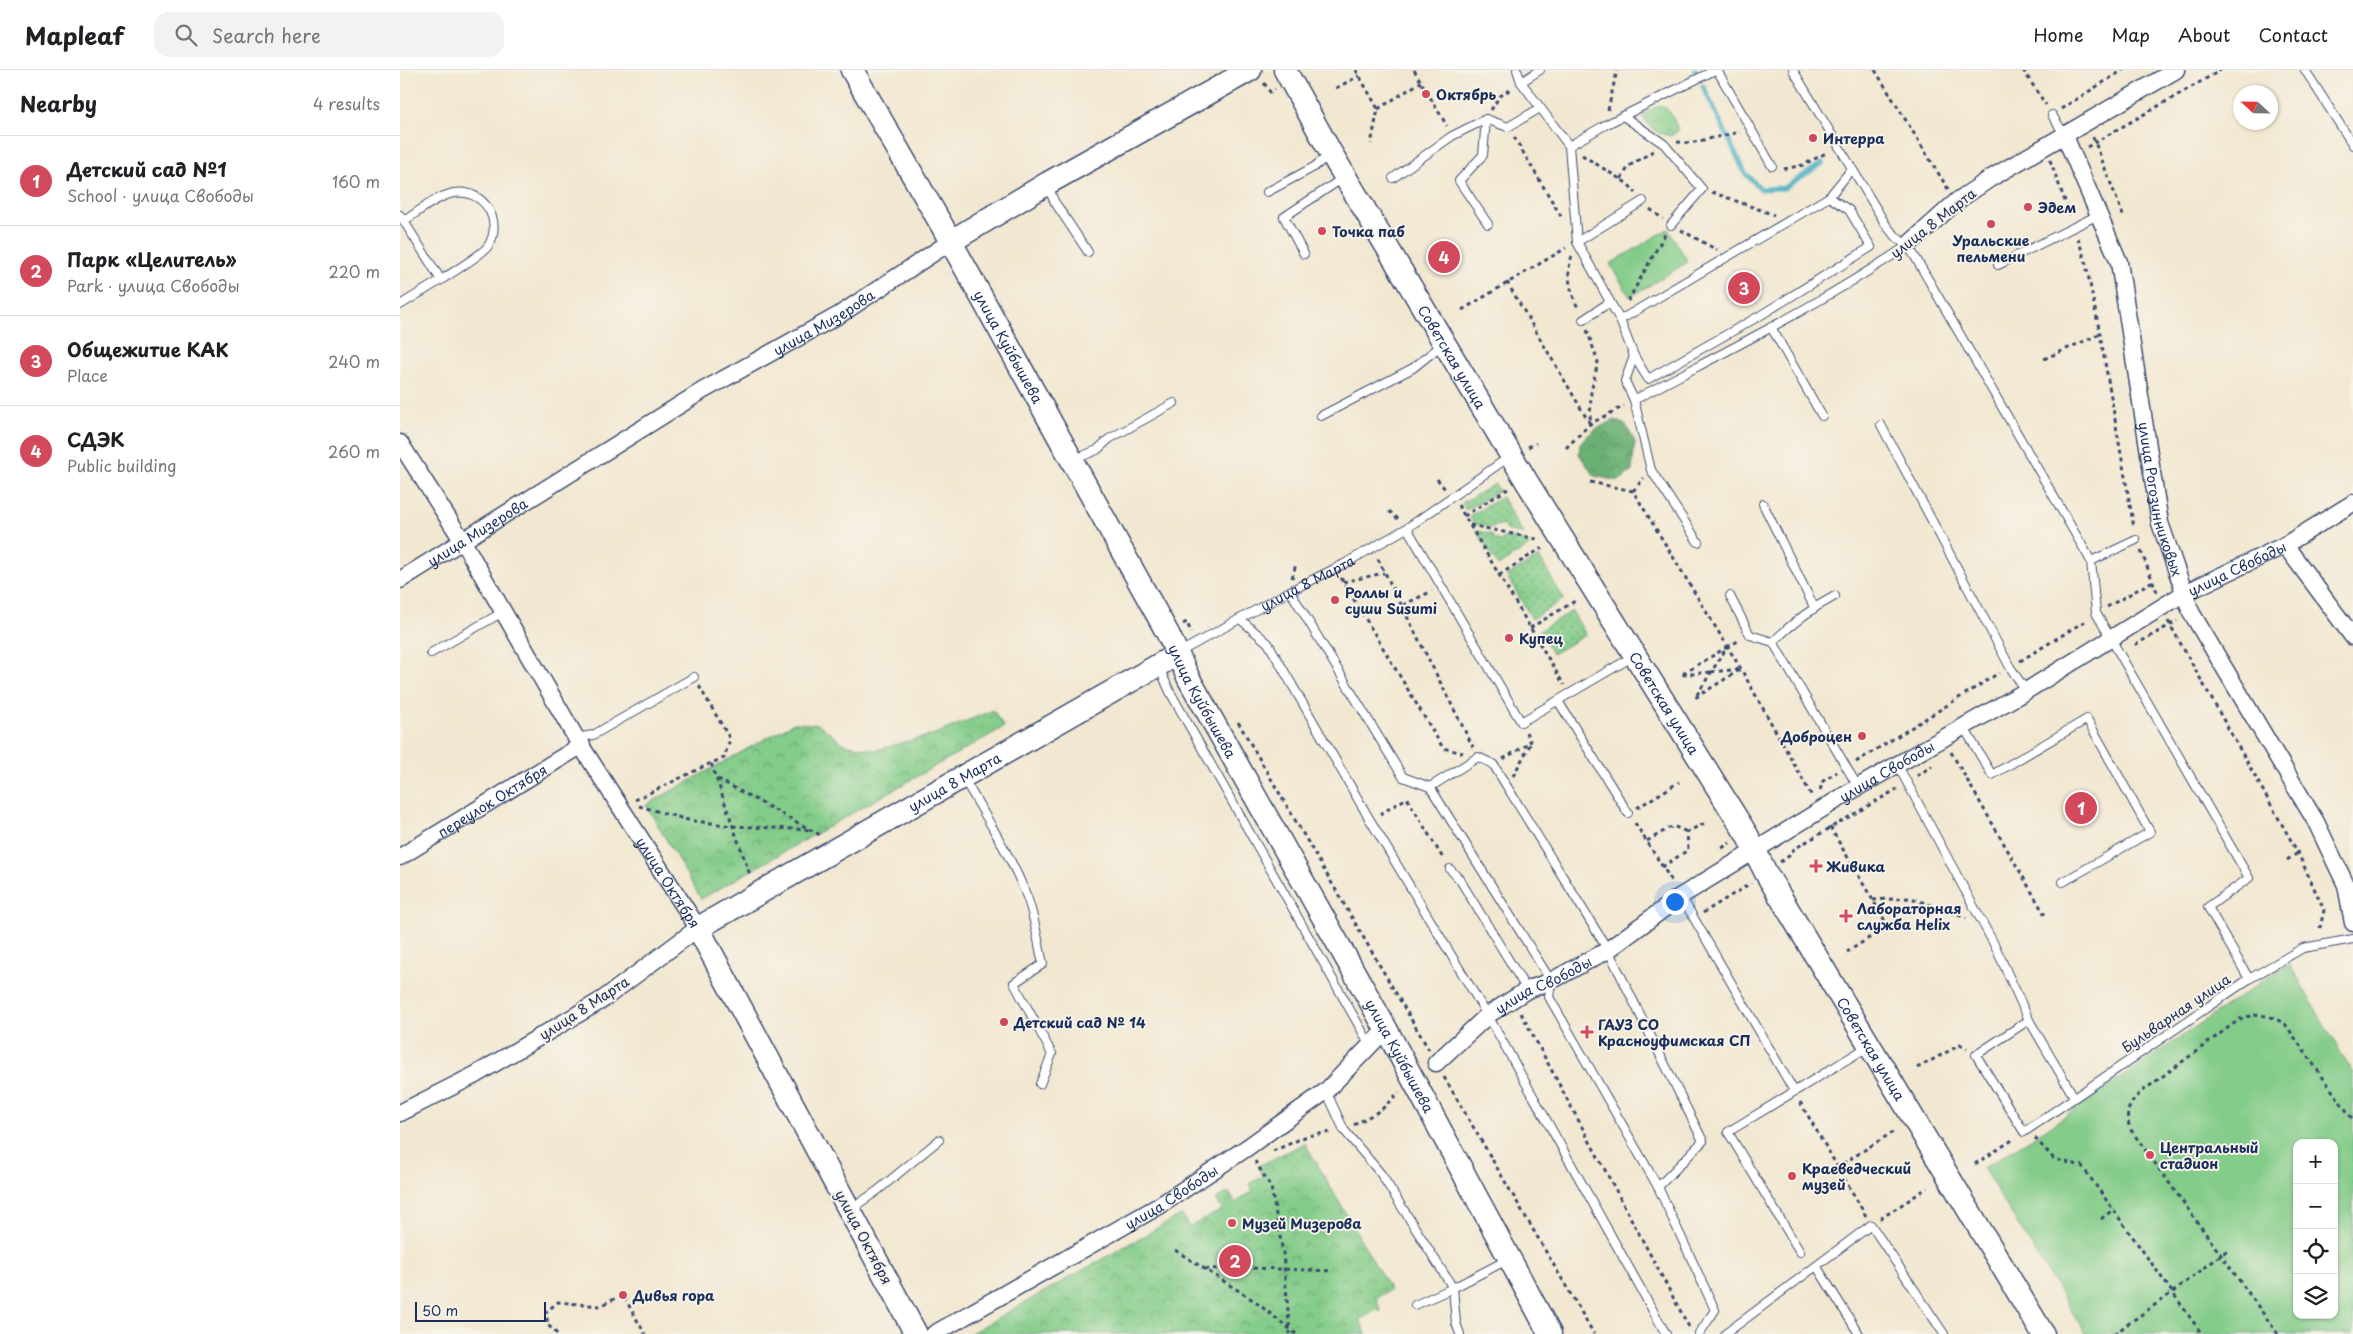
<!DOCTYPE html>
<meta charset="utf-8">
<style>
body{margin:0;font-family:"Playpen Sans",sans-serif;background:#f2f2f2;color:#202124}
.controls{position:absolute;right:15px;bottom:15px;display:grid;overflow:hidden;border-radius:10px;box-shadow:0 1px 4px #0004}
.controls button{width:45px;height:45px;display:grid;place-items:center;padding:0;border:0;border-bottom:1px solid #e0e0e0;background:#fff;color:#202124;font:25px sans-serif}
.compass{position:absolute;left:1833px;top:15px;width:45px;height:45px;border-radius:50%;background:#fff;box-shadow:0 1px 4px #0004;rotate:292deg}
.scale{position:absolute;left:15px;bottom:12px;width:131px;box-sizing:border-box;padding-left:5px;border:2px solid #1b2f5e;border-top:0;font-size:14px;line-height:18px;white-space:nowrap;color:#1b2f5e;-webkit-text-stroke:4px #f7f3e8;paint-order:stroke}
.you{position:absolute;left:1274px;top:831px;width:18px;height:18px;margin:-12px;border:4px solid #fff;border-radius:50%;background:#1a73e8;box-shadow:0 0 0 8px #1a73e833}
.badge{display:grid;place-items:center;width:32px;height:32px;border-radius:50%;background:#d1495b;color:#fff;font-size:16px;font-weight:700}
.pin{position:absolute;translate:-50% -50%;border:2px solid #fff;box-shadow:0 1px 5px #0006}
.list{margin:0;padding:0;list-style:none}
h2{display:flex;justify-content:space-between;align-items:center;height:65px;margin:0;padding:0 20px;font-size:21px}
h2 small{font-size:16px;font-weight:400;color:#757577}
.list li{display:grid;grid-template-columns:32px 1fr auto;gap:15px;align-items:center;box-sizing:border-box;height:90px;padding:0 20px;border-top:1px solid #e0e0e0}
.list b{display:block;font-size:19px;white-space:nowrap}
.list p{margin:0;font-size:16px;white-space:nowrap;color:#757577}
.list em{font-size:16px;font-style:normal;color:#757577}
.icon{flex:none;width:28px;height:28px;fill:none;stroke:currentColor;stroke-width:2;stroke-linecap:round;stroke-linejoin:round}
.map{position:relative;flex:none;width:1953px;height:1264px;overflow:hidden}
header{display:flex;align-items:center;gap:30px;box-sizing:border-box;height:70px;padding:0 25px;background:#fff;border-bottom:1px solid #e0e0e0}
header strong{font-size:24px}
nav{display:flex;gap:28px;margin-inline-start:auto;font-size:18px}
.search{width:350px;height:45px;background:#f2f2f2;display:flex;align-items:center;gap:12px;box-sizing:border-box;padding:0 18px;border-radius:15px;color:#757577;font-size:19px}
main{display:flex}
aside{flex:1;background:#fff}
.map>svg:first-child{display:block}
</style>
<header>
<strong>Mapleaf</strong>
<div class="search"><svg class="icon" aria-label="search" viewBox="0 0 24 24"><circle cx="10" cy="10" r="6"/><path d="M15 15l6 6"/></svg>Search here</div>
<nav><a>Home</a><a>Map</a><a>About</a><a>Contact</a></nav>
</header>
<main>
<aside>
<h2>Nearby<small>4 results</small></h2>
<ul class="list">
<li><span class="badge">1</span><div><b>Детский сад №1</b><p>School · улица Свободы</p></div><em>160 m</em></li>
<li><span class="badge">2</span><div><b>Парк «Целитель»</b><p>Park · улица Свободы</p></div><em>220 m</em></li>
<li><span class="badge">3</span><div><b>Общежитие КАК</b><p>Place</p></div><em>240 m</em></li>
<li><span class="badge">4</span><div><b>СДЭК</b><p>Public building</p></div><em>260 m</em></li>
</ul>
</aside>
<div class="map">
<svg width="1953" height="1264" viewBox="0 0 1953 1264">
<defs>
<pattern id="grass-dots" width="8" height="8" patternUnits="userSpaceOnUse" patternTransform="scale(1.25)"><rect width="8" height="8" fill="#83cc89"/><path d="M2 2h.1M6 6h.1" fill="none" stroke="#6aa673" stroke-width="1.8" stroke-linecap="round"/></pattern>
<pattern id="forest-crowns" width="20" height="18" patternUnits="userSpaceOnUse" patternTransform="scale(1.25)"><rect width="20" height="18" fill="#6ab075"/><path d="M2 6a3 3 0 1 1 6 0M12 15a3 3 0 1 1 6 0" fill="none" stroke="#569063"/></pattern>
<pattern id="park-crowns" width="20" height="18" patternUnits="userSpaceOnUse" patternTransform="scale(1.25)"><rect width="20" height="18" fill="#83cc89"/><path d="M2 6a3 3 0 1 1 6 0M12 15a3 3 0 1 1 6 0" fill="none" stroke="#6aa673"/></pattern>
</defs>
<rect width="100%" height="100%" fill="#f7f3e8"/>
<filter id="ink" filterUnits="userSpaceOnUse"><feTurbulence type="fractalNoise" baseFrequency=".02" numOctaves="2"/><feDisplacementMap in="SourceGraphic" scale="10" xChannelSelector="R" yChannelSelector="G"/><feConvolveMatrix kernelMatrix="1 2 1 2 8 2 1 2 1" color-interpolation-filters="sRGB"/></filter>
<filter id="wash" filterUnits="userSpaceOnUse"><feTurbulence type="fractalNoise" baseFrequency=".0096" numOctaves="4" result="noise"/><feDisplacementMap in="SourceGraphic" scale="20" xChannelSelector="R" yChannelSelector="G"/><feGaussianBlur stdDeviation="1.12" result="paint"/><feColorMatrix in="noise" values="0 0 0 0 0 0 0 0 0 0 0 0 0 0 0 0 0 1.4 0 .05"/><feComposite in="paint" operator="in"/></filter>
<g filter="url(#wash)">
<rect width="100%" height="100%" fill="#f2e7d0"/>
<g fill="url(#grass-dots)" stroke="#4f7e74">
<polygon points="1095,414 1099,421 1066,440 1062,433"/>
<polygon points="1102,427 1123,464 1106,460 1104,456 1098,455 1093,458 1074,454 1069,446"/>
<polygon points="1076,460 1091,464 1094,469 1100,471 1105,467 1126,471 1129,476 1098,496"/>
<polygon points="1139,487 1164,529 1132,549 1107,506"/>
<polygon points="1172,541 1186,565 1152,584 1139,561"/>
</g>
<polygon fill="url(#forest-crowns)" stroke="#42706a" points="1214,350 1226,355 1235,372 1232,401 1219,411 1194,406 1179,384 1180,373 1194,360"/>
<g fill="url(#park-crowns)" stroke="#4f7e74">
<path d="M1260 35C1271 39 1275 50 1278 61L1271 66C1257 64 1251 59 1243 48L1244 43Z"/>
<polygon points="593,640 604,657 301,829 246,735 394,653 418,654 444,674 476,680 535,664"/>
<polygon points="905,1073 990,1220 976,1228 981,1242 977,1240 960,1249 966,1264 569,1264 777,1147 782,1145 789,1157 822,1140 816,1129 829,1122 835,1133 853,1121 850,1113 863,1107 858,1096"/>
</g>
<g fill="#83cc89" stroke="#4f7e74" fill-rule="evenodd">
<polygon points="1268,159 1288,192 1230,227 1210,194"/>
<path d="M1889 893 1953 1004V1264H1686L1583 1098 1634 1067ZM1897 1073H1934V1245H1897Z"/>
</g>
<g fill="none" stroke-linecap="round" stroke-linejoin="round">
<g stroke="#42adc1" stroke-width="5">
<polyline points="1295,0 1296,2"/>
<polyline points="1303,16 1345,103 1361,119 1384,118 1423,93"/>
</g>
</g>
</g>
<g filter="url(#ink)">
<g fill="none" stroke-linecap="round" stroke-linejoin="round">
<g stroke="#3b4b6f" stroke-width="10">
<g id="lane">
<polyline points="1117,0 1121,12 1169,76 1177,172 1220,250 1234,286 1248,309 1361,245 1471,177 1449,140 1429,127"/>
<polyline points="1317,0 1372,96"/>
<path d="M1393 0 1486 155C1494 167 1506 173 1514 185L1691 491 1696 543 1849 808 1808 837 1849 909"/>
<polyline points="1905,0 1953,75"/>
<polyline points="1121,12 1140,0"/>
<polyline points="1652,45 1664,64"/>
<polyline points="1223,46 1264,74 1302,119 1271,155"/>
<polyline points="1086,49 1083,85 1059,111 1088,154"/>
<polyline points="1169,76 1205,55 1315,0"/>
<polyline points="993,108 1052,66 1086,49 1108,57 1140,38"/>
<polyline points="648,115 654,131 688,182"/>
<polyline points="867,122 914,97 930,84"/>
<polyline points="0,145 41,210 0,235"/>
<path d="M4 151C18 142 37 126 54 123 84 118 104 152 88 176 82 185 51 203 41 210"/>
<polyline points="1177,172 1243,131"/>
<polyline points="904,184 884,147 943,108"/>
<polyline points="1598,195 1700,144"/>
<polyline points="1183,250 1210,232"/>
<polyline points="1220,250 1429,127 1451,100"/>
<polyline points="1371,257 1422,346"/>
<polyline points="1234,286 1225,311 1234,330 1251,400 1298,472"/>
<path d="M1234 330C1326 281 1422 234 1508 175"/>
<polyline points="921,346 1013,298 1043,274"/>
<polyline points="1481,355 1610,597 1626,621"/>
<polyline points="673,390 697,380 709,369 774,333"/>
<polyline points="1363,434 1414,537"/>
<polyline points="1007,458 1121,652 1234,586"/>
<polyline points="1691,491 1736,470"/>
<polyline points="890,521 1003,707 1030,717 1151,911 1149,927 1258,1117 1315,1240 1299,1264"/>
<polyline points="1330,526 1350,565 1373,572 1458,717"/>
<polyline points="840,549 868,573 970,750 1095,958 1266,1264"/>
<path d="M1373 572C1392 553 1412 538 1435 526"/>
<path id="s1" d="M780 582 890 521 944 494 1007 458 1109 387"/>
<polyline points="31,583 103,542"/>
<polyline points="759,597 770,622 970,975"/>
<polyline points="1158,631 1228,743"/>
<polyline points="1563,656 1592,705 1687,649 1750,762 1663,812"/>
<polyline points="176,668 193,665 294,607"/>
<polyline points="1497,694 1595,876 1629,950 1674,1027"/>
<path d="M564 709C586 747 611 786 627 827 635 848 638 872 643 894L614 913 652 984 640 1014"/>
<polyline points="1030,717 1078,687 1093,694 1208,880 1303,1071 1258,1117"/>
<polyline points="1050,799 1060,810 1127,920"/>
<polyline points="1281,826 1394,1021"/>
<polyline points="1629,950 1576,985 1624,1062 1849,909 1903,878 1953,869"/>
<polyline points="926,1021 944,1060 981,1104 1053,1218 1056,1253 1060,1264"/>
<polyline points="451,1139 477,1121 539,1070"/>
<polyline points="1400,1182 1328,1062 1469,976"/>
<polyline points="1417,1197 1459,1264"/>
<polyline points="1015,1235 1053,1218 1107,1190"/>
<polyline points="1325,1264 1471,1155 1544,1264"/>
</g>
</g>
<g stroke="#3b4b6f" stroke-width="19">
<g id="street">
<path id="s2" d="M1664 64 1719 192 1760 453 1791 542 1916 752 1946 815 1953 853"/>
<polyline points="1508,175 1557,131 1591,108 1776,0"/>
<path id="s3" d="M0 373 62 470 176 668 298 858 202 930 75 1005 0 1043"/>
<polyline points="1885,475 1953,567"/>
<path id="s4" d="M0 510 302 321 439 245 550 172"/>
<path id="s5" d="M0 787 182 675"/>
<path id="s6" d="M1036 993 1088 945 1127 920 1151 911 1208 880 1281 826 1458 717 1626 621 1783 524 1885 475 1953 433"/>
<path id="s7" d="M534 1264 759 1136 848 1077 926 1021 986 959"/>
</g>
</g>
<g stroke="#3b4b6f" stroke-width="25">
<g id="secondary">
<path id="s8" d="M452 0 541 154 768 564 789 609 986 959 1150 1264"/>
<path id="s9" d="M885 0 931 83 1127 412 1347 765 1366 803 1643 1264"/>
<polyline points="550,172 648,113 850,0"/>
<path id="s10" d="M516 1264 298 858 776 585"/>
</g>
</g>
<g stroke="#3b4b6f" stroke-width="3" stroke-dasharray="4 4" stroke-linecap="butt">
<polyline points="956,0 978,39 971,74"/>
<polyline points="1014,0 1047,56"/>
<polyline points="1475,0 1548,119"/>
<polyline points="1623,0 1646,35"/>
<polyline points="864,13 870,22 875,19"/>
<polyline points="936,18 959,6"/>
<polyline points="978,39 1021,12"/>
<polyline points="1661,39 1723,0"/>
<polyline points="1091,40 1099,27 1112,18"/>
<polyline points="1208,40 1217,0"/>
<polyline points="1114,67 1162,148"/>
<polyline points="1693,67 1724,148"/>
<polyline points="1277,72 1290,73 1340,62"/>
<polyline points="1687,77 1821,0"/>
<polyline points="1182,85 1228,114 1236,123"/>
<polyline points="1650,90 1670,145"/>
<polyline points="1384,99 1403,95 1428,82"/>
<polyline points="1221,109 1229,96 1253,81"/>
<polyline points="1312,122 1374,145"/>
<polyline points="1250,139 1263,149"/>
<polyline points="1281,160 1317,180"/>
<polyline points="1678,168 1686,194 1700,264 1734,458"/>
<path d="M1172 186C1165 203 1171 224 1179 240"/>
<polyline points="1107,212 1190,354"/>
<polyline points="1228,231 1265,164"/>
<polyline points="1062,240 1166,178"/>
<polyline points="1187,260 1198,292 1191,322 1190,354"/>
<polyline points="1644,289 1700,264"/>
<polyline points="1128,377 1136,373"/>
<polyline points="1166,378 1190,354 1224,336"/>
<polyline points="1037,409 1045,419"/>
<polyline points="1190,412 1233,421 1341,599 1413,728"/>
<polyline points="1233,421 1244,408"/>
<polyline points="1058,435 1164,615"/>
<polyline points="989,441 998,449"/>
<polyline points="1064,446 1108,419"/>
<polyline points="1070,455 1137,469"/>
<polyline points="1741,481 1757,522"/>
<polyline points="978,489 1073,677"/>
<polyline points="1099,505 1142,478"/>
<polyline points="892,508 896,494"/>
<polyline points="941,508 1043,678 1063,683"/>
<polyline points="943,512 984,503"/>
<polyline points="1003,535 1032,521"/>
<polyline points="1707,537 1753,511"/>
<polyline points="1768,551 1898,783 1924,840 1920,858"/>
<polyline points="783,554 787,552 791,563"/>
<polyline points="1130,558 1175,531"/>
<polyline points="1735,575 1777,551"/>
<polyline points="1327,577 1340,570"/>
<polyline points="1620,591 1687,550"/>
<polyline points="1311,602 1341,599 1295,628 1327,577 1281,605 1311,602"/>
<polyline points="299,616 330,669 324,688 311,693 350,805"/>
<polyline points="838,652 1029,980"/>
<polyline points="1126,662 1131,673"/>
<polyline points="1551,682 1645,845"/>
<polyline points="1103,689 1130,673"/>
<polyline points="1456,692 1599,603"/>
<polyline points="1113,706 1131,673"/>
<polyline points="1517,706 1532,696"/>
<polyline points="318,709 422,766"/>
<polyline points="1420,720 1423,711 1437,702"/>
<polyline points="235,730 311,693"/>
<polyline points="239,736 288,750 333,756 413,760"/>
<polyline points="1237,738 1279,712"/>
<polyline points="980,744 1007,728 1044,790"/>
<polyline points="1235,753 1273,813"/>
<polyline points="1430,757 1488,856 1447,882"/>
<polyline points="1247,771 1273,756 1287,762"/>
<polyline points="1322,778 1330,773"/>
<polyline points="1887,790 1898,783"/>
<polyline points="1380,792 1389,786 1394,779 1497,719"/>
<polyline points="1262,797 1288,780 1287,762 1305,753"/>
<polyline points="1473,830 1511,828 1566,848"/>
<polyline points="1303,843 1351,813"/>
<polyline points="1121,943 1289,1257"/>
<polyline points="1517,998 1560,975 1567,979"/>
<polyline points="1044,1007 1194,1264"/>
<polyline points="1400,1032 1466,1146"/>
<polyline points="954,1055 981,1040 999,1022"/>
<polyline points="1635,1068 1654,1089 1682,1096 1802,1264"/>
<polyline points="873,1081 907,1066 931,1062"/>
<polyline points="855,1091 871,1117 883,1183 890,1264"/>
<polyline points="1575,1094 1614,1069"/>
<polyline points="1436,1098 1493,1062"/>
<polyline points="1480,1149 1527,1118"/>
<polyline points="1701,1149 1714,1139"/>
<polyline points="775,1180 853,1230 896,1264"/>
<polyline points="805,1199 853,1198 933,1201"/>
<polyline points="157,1264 148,1255 146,1242 158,1232 199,1236 223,1225 245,1264"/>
<polyline points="1714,1264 1773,1222 1829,1179"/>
<path d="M1878 1264 1731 1060C1724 1045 1728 1034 1740 1023L1840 949C1858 942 1869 945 1885 954L1953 1050"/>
</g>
<use href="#lane" stroke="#fff" stroke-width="8"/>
<use href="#street" stroke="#fff" stroke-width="16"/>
<use href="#secondary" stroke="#fff" stroke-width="22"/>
</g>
</g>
<g fill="#d1495b" stroke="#f7f3e8" stroke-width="2">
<circle cx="1026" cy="24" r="5"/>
<circle cx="1413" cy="68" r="5"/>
<circle cx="1628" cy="137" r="5"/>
<circle cx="1591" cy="154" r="5"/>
<circle cx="922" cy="161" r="5"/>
<circle cx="935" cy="530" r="5"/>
<circle cx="1109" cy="568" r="5"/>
<circle cx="1462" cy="666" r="5"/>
<path d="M1413.5 788.5h5v5h5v5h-5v5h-5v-5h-5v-5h5z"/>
<path d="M1443.5 838.5h5v5h5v5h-5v5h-5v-5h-5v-5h5z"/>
<circle cx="604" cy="952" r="5"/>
<path d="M1184.5 954.5h5v5h5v5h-5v5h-5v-5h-5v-5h5z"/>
<circle cx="1750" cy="1085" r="5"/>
<circle cx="1392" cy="1106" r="5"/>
<circle cx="832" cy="1153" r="5"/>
<circle cx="223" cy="1225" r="5"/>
</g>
<g text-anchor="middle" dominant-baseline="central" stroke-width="4" stroke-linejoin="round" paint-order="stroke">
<g font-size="14" font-weight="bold" fill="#1b2f5e" stroke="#f7f3e8" text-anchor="start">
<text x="1036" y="24">Октябрь</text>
<text x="1423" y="68">Интерра</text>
<text x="1638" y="137">Эдем</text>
<text x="932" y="161">Точка паб</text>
<text x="1591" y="170" text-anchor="middle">Уральские<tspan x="1591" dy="16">пельмени</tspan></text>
<text x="945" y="522">Роллы и<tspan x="945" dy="16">суши Susumi</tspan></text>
<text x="1119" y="568">Купец</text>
<text x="1452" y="666" text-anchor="end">Доброцен</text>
<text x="1426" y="796">Живика</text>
<text x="1457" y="838">Лабораторная<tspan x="1457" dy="16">служба Helix</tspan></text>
<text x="614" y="952">Детский сад № 14</text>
<text x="1198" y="954">ГАУЗ СО<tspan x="1198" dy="16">Красноуфимская СП</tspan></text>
<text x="1760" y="1077">Центральный<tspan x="1760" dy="16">стадион</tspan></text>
<text x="1402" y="1098">Краеведческий<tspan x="1402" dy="16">музей</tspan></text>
<text x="842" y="1153">Музей Мизерова</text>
<text x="233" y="1225">Дивья гора</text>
</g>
<g font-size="14" fill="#1b2f5e" stroke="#f7f3e8">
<text transform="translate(1533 153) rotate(-38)">улица 8 Марта</text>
<text stroke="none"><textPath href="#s4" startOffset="496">улица Мизерова</textPath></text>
<text stroke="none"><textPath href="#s8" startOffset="318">улица Куйбышева</textPath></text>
<text stroke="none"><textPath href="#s9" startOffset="332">Советская улица</textPath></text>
<text stroke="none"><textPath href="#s2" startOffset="380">улица Рогозинниковых</textPath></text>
<text stroke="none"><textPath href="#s4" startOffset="91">улица Мизерова</textPath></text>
<text stroke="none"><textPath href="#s6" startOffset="944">улица Свободы</textPath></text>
<text stroke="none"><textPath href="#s1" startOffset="145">улица 8 Марта</textPath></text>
<text stroke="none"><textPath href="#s8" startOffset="722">улица Куйбышева</textPath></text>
<text stroke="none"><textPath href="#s9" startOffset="738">Советская улица</textPath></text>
<text stroke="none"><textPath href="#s6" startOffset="539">улица Свободы</textPath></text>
<text stroke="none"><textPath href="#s10" startOffset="756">улица 8 Марта</textPath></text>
<text stroke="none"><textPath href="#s5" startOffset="108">переулок Октября</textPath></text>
<text stroke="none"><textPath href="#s3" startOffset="515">улица Октября</textPath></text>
<text stroke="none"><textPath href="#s6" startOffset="134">улица Свободы</textPath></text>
<text transform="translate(184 938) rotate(-33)">улица 8 Марта</text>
<text transform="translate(1776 943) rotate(-34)">Бульварная улица</text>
<text stroke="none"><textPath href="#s9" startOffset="1141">Советская улица</textPath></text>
<text stroke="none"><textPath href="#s8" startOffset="1128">улица Куйбышева</textPath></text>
<text stroke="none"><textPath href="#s7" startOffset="274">улица Свободы</textPath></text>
<text transform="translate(464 1167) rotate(62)">улица Октября</text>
</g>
</g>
</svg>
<div class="controls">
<button>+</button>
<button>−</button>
<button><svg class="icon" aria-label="locate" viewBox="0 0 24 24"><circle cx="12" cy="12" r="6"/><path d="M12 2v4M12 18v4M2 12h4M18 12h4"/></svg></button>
<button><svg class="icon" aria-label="layers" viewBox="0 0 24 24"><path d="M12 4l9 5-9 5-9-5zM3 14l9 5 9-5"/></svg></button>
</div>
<svg class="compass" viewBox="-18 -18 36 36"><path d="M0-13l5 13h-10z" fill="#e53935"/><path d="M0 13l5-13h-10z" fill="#757577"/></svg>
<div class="scale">50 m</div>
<div class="you"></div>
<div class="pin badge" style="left:1681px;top:738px">1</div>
<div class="pin badge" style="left:835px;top:1191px">2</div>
<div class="pin badge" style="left:1344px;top:218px">3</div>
<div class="pin badge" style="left:1044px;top:187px">4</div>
</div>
</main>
